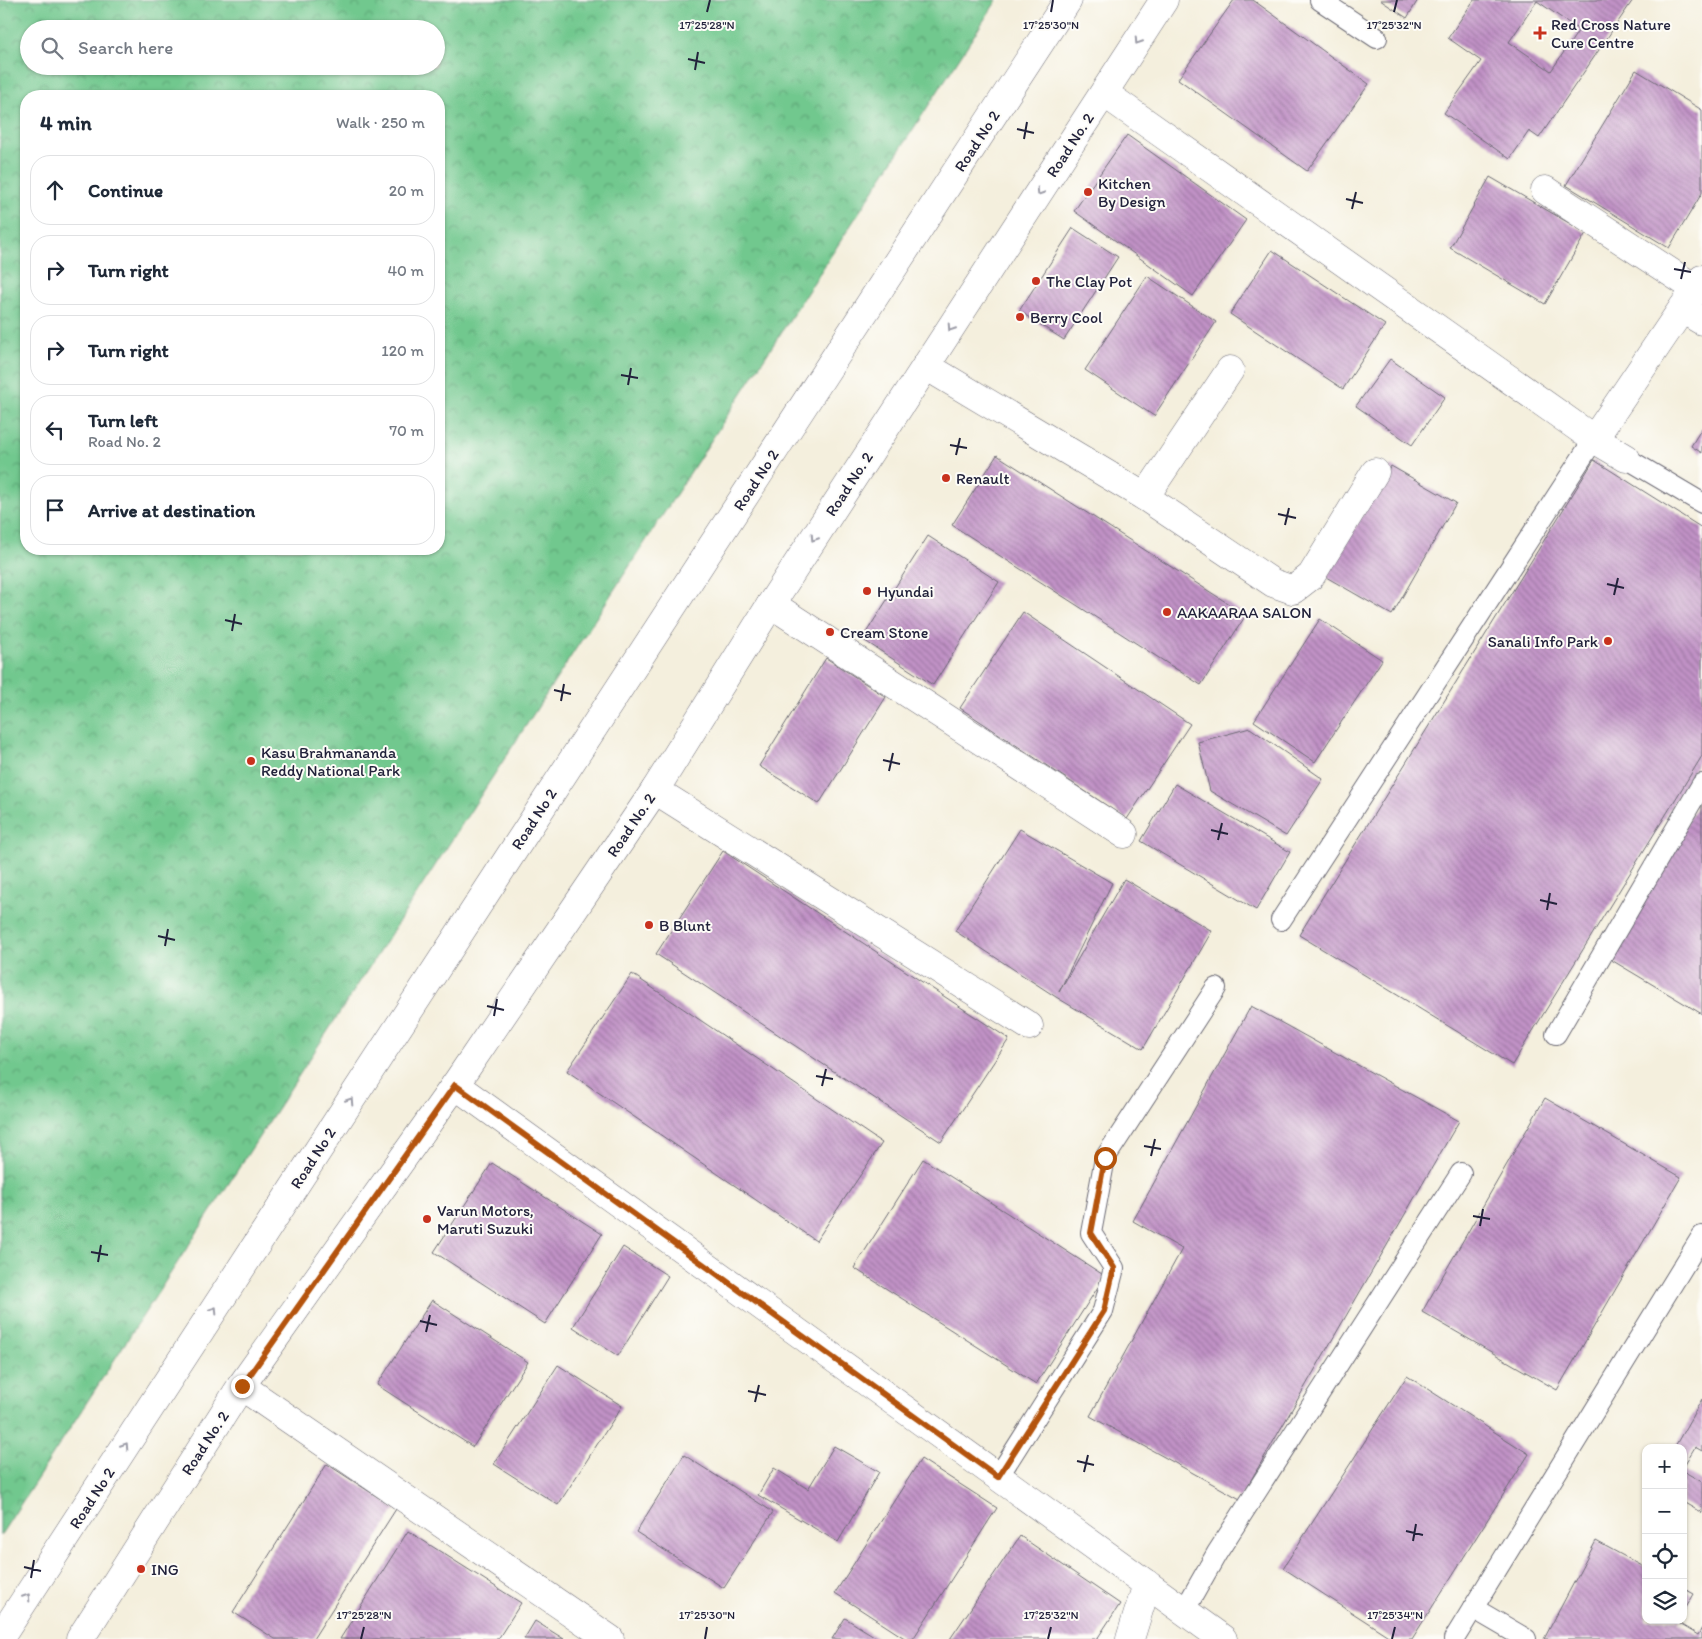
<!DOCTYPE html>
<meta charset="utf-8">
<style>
body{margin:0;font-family:Itim,sans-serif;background:#f2f2f3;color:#1f2937}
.controls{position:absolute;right:15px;bottom:15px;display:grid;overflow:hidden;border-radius:10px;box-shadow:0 1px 4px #0004}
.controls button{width:45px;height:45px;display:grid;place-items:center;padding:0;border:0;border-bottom:1px solid #e0e1e3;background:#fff;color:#1f2937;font:25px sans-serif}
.stop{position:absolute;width:15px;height:15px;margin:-11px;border:4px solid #b45309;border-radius:50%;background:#fff}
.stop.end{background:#b45309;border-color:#fff;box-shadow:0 1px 5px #0008}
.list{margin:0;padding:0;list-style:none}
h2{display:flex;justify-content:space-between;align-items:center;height:65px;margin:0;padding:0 20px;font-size:21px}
h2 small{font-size:16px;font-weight:400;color:#747a83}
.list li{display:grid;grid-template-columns:32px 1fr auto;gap:15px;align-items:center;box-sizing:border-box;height:70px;margin:0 10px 10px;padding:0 10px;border:1px solid #e0e1e3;border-radius:20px}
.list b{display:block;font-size:19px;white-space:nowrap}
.list p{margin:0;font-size:16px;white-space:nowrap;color:#747a83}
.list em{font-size:16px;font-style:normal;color:#747a83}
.icon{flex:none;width:28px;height:28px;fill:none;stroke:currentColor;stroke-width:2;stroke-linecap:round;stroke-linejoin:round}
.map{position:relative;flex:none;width:1702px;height:1639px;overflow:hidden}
.search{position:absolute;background:#fff;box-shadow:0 1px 4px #0004;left:20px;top:20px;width:425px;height:55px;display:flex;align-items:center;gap:12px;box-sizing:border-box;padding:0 18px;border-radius:28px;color:#747a83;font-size:19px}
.panel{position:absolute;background:#fff;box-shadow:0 1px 4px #0004;left:20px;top:90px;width:425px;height:465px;border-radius:20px}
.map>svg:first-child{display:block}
</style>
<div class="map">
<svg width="1702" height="1639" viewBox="0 0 1702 1639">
<defs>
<pattern id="park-crowns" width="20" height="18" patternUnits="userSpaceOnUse" patternTransform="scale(1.25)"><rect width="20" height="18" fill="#71c88e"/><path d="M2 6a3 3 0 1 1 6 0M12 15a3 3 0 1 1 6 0" fill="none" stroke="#5ca275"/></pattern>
<pattern id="building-back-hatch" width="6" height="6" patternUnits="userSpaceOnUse" patternTransform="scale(1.25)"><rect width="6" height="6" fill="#c192c6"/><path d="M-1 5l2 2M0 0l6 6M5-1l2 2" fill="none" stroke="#9c77a2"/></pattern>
</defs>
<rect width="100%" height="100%" fill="#fdfcf7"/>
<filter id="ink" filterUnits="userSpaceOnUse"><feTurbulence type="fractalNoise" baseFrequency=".02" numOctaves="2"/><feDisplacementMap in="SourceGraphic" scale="10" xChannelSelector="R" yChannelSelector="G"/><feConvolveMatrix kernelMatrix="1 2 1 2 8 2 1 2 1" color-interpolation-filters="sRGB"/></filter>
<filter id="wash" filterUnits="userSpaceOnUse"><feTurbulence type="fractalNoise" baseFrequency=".0096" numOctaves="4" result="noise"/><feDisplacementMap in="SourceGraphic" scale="20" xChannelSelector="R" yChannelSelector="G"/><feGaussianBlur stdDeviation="1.12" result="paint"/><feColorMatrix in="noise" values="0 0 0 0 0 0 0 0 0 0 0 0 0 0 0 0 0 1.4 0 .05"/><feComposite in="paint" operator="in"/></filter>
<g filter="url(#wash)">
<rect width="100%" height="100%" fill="#f4efdd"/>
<path fill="url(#park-crowns)" stroke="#4a7564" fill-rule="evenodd" d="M0 0H997L0 1536ZM29 29H436V66H29ZM26 96H439V549H26Z"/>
<g id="blocks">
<g fill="url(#building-back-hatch)" fill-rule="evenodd">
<polygon points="1234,0 1253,0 1369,84 1307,171 1178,79"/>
<polygon points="1380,0 1418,0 1407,18"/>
<path d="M1474 0H1633L1539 138 1529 131 1510 159 1444 113 1481 61 1448 38ZM1537 1 1579 30 1551 71 1509 42Z"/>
<polygon points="1636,70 1702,110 1702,193 1669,248 1566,185"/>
<polygon points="1127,135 1246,220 1193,296 1074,211"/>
<polygon points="1490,177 1586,233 1545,304 1450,248"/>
<polygon points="1073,228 1118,257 1064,340 1019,311"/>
<polygon points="1272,250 1385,325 1343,389 1230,314"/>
<polygon points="1147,276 1216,322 1154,416 1085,370"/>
<polygon points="1390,359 1445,397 1412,445 1356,406"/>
<polygon points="1702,428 1702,453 1691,446"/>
<polygon points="997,455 1246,615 1201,685 952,525"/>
<polygon points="1594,460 1702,528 1702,756 1512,1065 1299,935"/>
<polygon points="1391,466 1456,503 1392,615 1326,577"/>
<polygon points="928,536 999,582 933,685 862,639"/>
<polygon points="1023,612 1190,724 1127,819 960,708"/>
<polygon points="1320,619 1382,660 1315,762 1254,721"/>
<polygon points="826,658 886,697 819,804 759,766"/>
<polygon points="1250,728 1323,779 1286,836 1210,791 1198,742"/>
<polygon points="1175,784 1290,852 1256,910 1141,841"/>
<polygon points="1702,797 1702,1014 1608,958"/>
<polygon points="1020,829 1112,883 1059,992 1124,879 1212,931 1143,1049 1056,997 955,931"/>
<polygon points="723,851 1009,1039 941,1142 656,954"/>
<polygon points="632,974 882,1143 816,1241 567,1071"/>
<polygon points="1251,1006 1459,1121 1240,1499 1090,1416 1182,1249 1133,1221"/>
<polygon points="1545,1098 1681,1177 1557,1390 1422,1312"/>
<polygon points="923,1159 1105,1276 1036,1384 854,1268"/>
<polygon points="492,1163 602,1234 545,1324 434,1252"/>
<polygon points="623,1247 668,1276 618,1356 573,1327"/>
<polygon points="432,1300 528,1362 473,1447 377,1385"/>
<polygon points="558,1365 622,1406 558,1505 494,1464"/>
<polygon points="1407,1376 1529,1454 1412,1639 1393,1639 1283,1568"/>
<polygon points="1702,1399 1702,1451 1695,1447 1683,1467 1683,1448 1674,1448"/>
<polygon points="834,1446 879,1472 838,1542 758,1495 774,1468 808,1489"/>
<polygon points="684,1455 773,1512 724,1588 636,1532"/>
<polygon points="921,1459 997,1508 913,1639 906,1639 835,1593"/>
<polygon points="327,1464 396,1509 313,1639 275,1639 233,1612"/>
<polygon points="1683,1471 1702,1482 1702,1513 1683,1502"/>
<polygon points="408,1531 521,1603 498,1639 340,1639"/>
<polygon points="1020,1536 1120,1604 1097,1639 950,1639"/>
<polygon points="1596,1541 1646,1568 1646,1620 1680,1620 1678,1623 1698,1635 1702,1628 1702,1639 1544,1639"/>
<polygon points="1683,1588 1694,1594 1683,1613"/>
<polygon points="845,1618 879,1639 832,1639"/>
<polygon points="535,1621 564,1639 524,1639"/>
</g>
</g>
</g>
<g filter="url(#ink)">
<use href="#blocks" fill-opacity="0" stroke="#6c6a74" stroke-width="1"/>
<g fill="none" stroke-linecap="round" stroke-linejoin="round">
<g stroke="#6c6a74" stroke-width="22">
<g id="lane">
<polyline points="1320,0 1377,38"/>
<polyline points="1626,458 1702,503"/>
<polyline points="1281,920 1594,439"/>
<polyline points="1556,1034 1702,784"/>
<polyline points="998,1477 1103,1311 1114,1268 1091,1233 1105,1158 1216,988"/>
<polyline points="1473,1608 1526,1639"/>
<polyline points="1184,1611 1217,1553 1461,1173"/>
<polyline points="1454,1639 1702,1236"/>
</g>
</g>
<g stroke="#6c6a74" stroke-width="29">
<g id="street">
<polyline points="1104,93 1594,439 1626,458"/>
<polyline points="1545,190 1696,289"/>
<polyline points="1682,309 1702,321"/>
<polyline points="926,366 1145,497 1273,583 1293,590 1311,576 1375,472"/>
<polyline points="1594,439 1702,279"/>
<polyline points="1145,497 1230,370"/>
<polyline points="771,604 1124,834"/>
<polyline points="655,790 1029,1026"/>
<polyline points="241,1386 610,1639"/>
<polyline points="1130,1639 1147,1584"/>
</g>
</g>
<g stroke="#6c6a74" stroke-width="29">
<polyline id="secondary" points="455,1085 1223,1639"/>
</g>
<g stroke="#6c6a74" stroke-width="29">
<g id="primary">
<polyline points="0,1638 1068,0"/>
<polyline points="80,1639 241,1386 455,1085 655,790 771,604 1164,0"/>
</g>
</g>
<use href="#lane" stroke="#fff" stroke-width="20"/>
<use href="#street" stroke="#fff" stroke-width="28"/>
<use href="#secondary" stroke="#fff" stroke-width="28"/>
<use href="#primary" stroke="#fff" stroke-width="28"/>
</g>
<defs><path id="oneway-chevron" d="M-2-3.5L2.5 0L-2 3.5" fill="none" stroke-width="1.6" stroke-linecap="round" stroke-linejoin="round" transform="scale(1.25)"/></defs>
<g stroke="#9c9ca7">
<use href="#oneway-chevron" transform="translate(1138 41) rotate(123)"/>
<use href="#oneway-chevron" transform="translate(1040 192) rotate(123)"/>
<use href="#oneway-chevron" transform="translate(951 328) rotate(123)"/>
<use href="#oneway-chevron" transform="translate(814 538) rotate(123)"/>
<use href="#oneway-chevron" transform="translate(350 1101) rotate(-57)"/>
<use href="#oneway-chevron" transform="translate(214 1310) rotate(-57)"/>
<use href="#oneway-chevron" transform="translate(125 1446) rotate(-57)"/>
<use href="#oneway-chevron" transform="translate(27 1597) rotate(-57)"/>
</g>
</g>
<g fill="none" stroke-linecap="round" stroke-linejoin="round" filter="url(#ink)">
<polyline stroke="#b45309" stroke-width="6" points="242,1386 455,1085 998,1477 1104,1311 1114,1268 1091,1233 1105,1158"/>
</g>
<path fill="none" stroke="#22223b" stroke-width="2" d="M707 12 710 0M1051 12 1053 0M1394 12 1397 0M688 59 705 63M695 70 698 52M1017 129 1034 133M1024 139 1027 122M1346 199 1363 203M1352 209 1356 192M1674 269 1691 272M1681 279 1685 262M621 375 638 378M628 385 631 368M950 445 967 448M956 455 960 438M1278 514 1296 518M1285 525 1289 508M1607 584 1624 588M1614 595 1618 578M225 620 242 624M232 631 235 614M554 690 571 694M561 701 564 684M883 760 900 764M889 771 893 753M1211 830 1228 834M1218 840 1222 823M1540 900 1557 904M1547 910 1550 893M158 936 175 940M165 946 168 929M487 1006 504 1010M494 1016 497 999M816 1076 833 1079M822 1086 826 1069M1144 1146 1161 1149M1151 1156 1155 1139M1473 1216 1490 1219M1480 1226 1483 1209M91 1252 108 1255M98 1262 101 1245M420 1321 437 1325M426 1332 430 1315M748 1391 766 1395M755 1402 759 1385M1077 1461 1094 1465M1084 1472 1088 1455M1406 1531 1423 1535M1413 1541 1416 1524M24 1567 41 1571M31 1578 34 1560M361 1639 364 1627M705 1639 707 1627M1048 1639 1051 1627M1392 1639 1395 1627"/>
<g fill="#c8321e" stroke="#fdfcf7" stroke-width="2">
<path d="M1537.5 25.5h5v5h5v5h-5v5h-5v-5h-5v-5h5z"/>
<circle cx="1088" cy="192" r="5"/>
<circle cx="1036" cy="281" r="5"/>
<circle cx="1020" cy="317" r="5"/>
<circle cx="946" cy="478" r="5"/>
<circle cx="867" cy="591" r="5"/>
<circle cx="1167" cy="612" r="5"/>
<circle cx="830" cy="632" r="5"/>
<circle cx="1608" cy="641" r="5"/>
<circle cx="251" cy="761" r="5"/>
<circle cx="649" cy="925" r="5"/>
<circle cx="427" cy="1219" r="5"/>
<circle cx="141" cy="1569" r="5"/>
</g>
<g text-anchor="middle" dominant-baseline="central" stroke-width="4" stroke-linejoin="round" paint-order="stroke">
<g font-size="16" fill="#22223b" stroke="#fdfcf7" text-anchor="start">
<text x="1551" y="24">Red Cross Nature<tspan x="1551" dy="18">Cure Centre</tspan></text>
<text x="1098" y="183">Kitchen<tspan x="1098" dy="18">By Design</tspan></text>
<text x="1046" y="281">The Clay Pot</text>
<text x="1030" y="317">Berry Cool</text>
<text x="956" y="478">Renault</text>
<text x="877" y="591">Hyundai</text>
<text x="1177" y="612">AAKAARAA SALON</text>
<text x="840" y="632">Cream Stone</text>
<text x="1598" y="641" text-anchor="end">Sanali Info Park</text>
<text x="261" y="752">Kasu Brahmananda<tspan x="261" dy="18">Reddy National Park</tspan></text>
<text x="659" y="925">B Blunt</text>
<text x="437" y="1210">Varun Motors,<tspan x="437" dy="18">Maruti Suzuki</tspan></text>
<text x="151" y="1569">ING</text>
</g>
<g font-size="16" fill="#22223b" stroke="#fdfcf7">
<text transform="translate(977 141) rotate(-57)">Road No 2</text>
<text transform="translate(1070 145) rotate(-57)">Road No. 2</text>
<text transform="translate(756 480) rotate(-57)">Road No 2</text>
<text transform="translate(849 484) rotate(-57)">Road No. 2</text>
<text transform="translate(534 819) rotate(-57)">Road No 2</text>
<text transform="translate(631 825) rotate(-56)">Road No. 2</text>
<text transform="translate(313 1158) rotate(-57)">Road No 2</text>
<text transform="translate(205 1443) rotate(-57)">Road No. 2</text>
<text transform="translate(92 1498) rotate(-57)">Road No 2</text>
</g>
</g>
<g font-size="12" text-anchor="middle" fill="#22223b" stroke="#fdfcf7" stroke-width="4" stroke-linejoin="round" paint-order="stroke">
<text x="707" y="29">17°25'28"N</text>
<text x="1051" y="29">17°25'30"N</text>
<text x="1394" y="29">17°25'32"N</text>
<text x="364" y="1619">17°25'28"N</text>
<text x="707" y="1619">17°25'30"N</text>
<text x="1051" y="1619">17°25'32"N</text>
<text x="1395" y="1619">17°25'34"N</text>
</g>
</svg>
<div class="controls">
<button>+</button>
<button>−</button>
<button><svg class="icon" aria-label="locate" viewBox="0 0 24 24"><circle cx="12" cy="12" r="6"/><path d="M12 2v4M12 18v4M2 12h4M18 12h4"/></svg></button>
<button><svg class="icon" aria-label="layers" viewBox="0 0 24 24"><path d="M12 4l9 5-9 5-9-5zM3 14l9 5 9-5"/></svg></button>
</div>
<div class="stop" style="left:1105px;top:1158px"></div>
<div class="stop end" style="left:242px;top:1386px"></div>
<div class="search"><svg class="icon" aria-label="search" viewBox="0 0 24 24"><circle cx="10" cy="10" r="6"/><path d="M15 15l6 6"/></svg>Search here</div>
<section class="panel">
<h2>4 min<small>Walk · 250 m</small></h2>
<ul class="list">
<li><svg class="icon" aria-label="ahead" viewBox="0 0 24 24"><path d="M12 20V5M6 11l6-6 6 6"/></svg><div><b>Continue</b></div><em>20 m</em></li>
<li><svg class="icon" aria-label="right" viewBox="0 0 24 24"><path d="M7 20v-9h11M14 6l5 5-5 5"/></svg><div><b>Turn right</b></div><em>40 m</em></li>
<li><svg class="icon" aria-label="right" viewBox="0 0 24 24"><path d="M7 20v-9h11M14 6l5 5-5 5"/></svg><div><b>Turn right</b></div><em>120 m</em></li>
<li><svg class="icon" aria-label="left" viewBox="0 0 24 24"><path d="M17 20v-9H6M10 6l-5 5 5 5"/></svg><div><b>Turn left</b><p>Road No. 2</p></div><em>70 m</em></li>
<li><svg class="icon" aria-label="arrive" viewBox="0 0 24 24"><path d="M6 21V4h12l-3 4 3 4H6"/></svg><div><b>Arrive at destination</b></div></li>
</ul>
</section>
</div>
